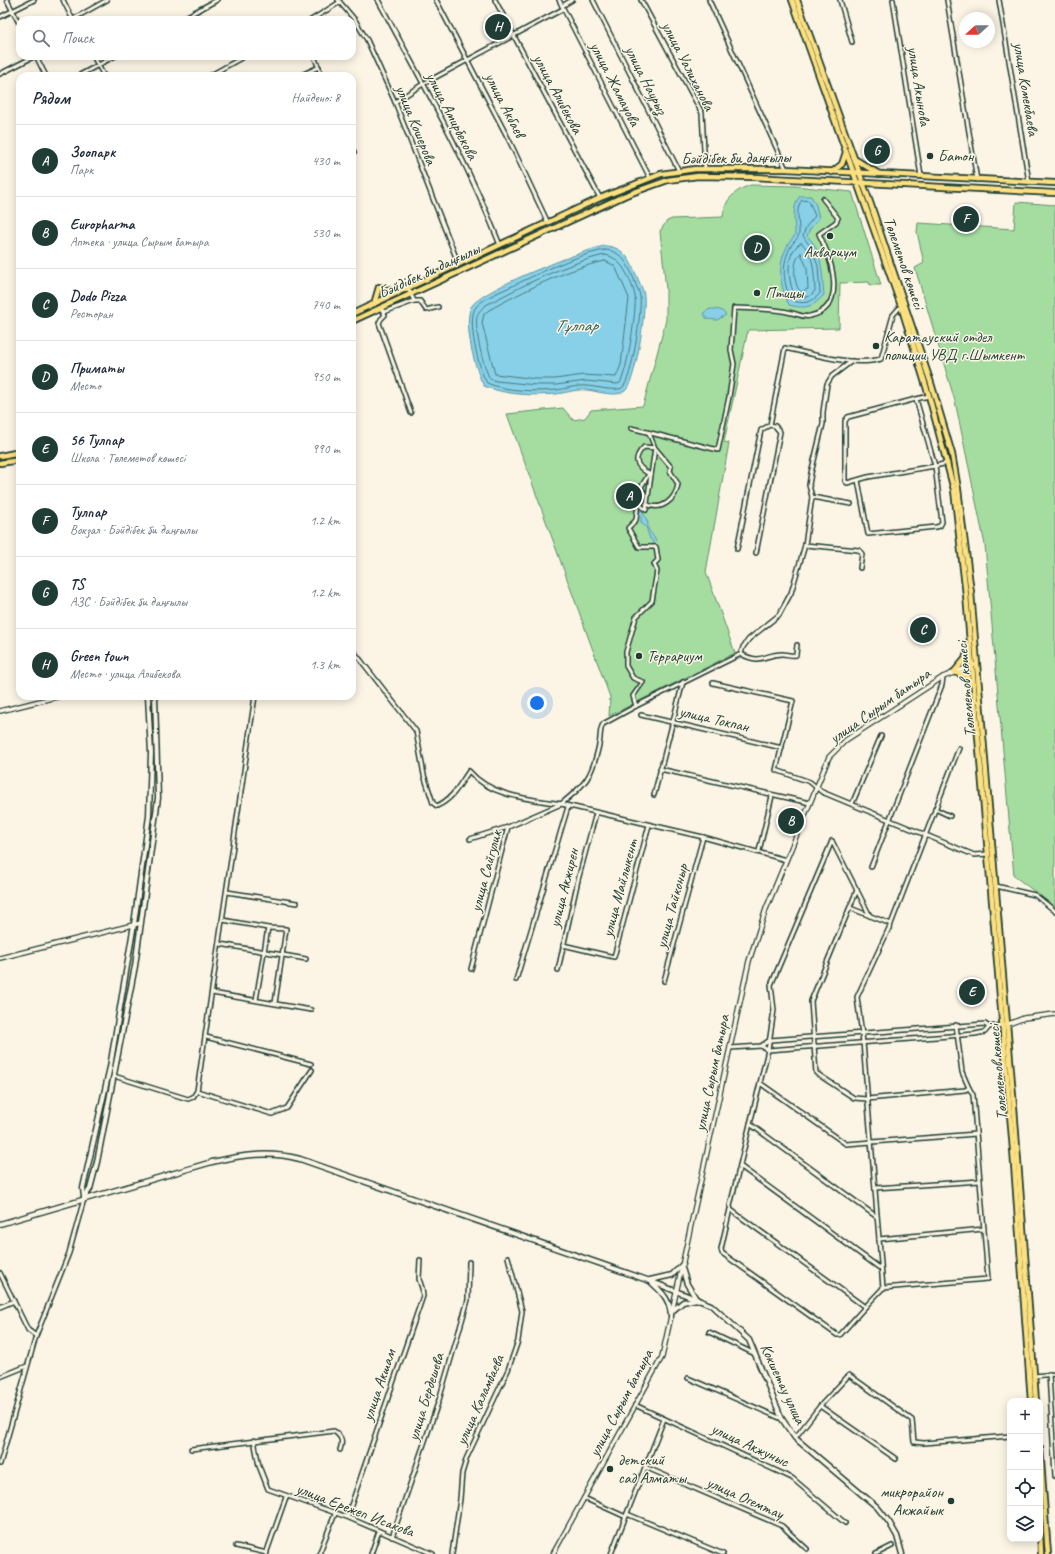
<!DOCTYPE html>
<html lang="ru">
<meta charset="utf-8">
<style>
body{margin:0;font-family:Caveat,sans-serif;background:#f2f2f3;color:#1f2937}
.controls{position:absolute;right:12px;bottom:12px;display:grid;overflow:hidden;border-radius:8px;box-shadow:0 2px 10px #0003}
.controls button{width:36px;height:36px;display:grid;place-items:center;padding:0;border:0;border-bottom:1px solid #e0e1e3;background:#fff;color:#1f2937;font:20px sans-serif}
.compass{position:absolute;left:959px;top:12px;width:36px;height:36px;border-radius:50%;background:#fff;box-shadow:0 2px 10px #0003;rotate:249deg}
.you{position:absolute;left:537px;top:703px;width:14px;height:14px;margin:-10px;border:3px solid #fff;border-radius:50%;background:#1a73e8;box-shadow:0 0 0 6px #1a73e833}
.badge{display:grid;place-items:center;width:26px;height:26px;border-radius:50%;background:#1f3d34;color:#fff;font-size:13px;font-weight:700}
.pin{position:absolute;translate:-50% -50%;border:2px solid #fff;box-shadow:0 1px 4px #0006}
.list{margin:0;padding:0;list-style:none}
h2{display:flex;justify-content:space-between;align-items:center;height:52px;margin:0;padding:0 16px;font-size:17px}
h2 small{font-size:13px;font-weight:400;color:#747a83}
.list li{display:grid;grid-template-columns:26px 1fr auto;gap:12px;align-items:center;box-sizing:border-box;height:72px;padding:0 16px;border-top:1px solid #e0e1e3}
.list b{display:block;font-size:15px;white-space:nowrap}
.list p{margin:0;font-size:13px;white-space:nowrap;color:#747a83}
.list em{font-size:13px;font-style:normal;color:#747a83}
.icon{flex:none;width:22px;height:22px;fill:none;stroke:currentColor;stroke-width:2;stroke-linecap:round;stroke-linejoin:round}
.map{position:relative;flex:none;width:1055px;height:1554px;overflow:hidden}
.search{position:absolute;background:#fff;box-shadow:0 2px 10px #0003;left:16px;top:16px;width:340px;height:44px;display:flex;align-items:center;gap:10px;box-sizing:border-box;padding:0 14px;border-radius:12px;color:#747a83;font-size:15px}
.panel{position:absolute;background:#fff;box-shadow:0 2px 10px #0003;left:16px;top:72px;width:340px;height:628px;border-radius:12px}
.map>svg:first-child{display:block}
</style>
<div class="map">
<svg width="1055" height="1554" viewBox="0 0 1055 1554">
<rect width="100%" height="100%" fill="#fcf5e5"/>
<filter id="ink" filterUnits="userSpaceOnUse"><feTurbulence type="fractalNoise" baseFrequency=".025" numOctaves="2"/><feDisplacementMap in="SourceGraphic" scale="8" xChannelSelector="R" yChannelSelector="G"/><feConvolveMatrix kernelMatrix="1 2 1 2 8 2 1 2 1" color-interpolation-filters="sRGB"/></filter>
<g filter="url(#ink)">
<g fill="#a5dda1" stroke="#628d6a">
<path d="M751 185 795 186 852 192 881 285H870L869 282 840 283 839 328 748 330 724 442 729 443 706 572 735 653 609 716 610 697 507 414 563 408 573 420 585 418 591 410 643 406 666 320V289L660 231 667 221 672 219 723 217C724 200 735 190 751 185Z"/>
<polygon points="1016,202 1055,205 1055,907 1014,876 985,545 955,401 915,268 924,263 917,232 918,223 1014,229"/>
</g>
<g fill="#87d0e8" stroke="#5d95a0">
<path d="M800 196H811L816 205 819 218 810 229 807 236C823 250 822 275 824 295 812 308 805 309 789 305 777 280 777 256 795 235 795 222 791 207 800 196Z"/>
<path d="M604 246C625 246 631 262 638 279 640 284 644 291 644 296 646 311 636 382 625 391 616 398 597 391 587 390 576 389 566 393 556 394 534 396 505 395 484 386 475 371 463 323 471 307 481 289 581 251 604 246Z"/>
<path d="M710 309C717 309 722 309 726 315L717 320 707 319 703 313Z"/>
<path d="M642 510 648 523C646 531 654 534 656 542L652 547 653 541 650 539 646 527 641 523V515H638V512Z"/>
</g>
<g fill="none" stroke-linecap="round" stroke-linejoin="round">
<g stroke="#49787c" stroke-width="1">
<path d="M802 200 809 201 815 216 806 227 803 236 812 249 818 266 820 293C813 303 802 305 791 300 783 283 781 264 791 246 793 242 798 239 799 234 800 224 794 208 802 200Z"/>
<path d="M801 243C815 253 814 276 815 291L810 296 800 298 795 296C788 282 784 252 801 243Z"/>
<path d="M604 250C623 250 629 267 635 282 636 287 640 292 640 297 642 310 632 381 622 388 615 392 594 386 586 386 576 385 566 389 556 390 538 392 504 391 487 383 479 370 466 319 476 307 484 298 497 293 508 288 538 274 570 257 604 250Z"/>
<path d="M801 253 807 268 808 289 801 292C793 285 792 260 801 253Z"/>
<path d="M604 255C621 255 632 282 635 296 637 309 627 373 620 383L617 384 586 381 556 385H536L496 381 490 379C484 369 474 329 477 317 478 312 481 309 486 305 522 286 564 264 604 255Z"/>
<path d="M605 261 615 266 629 298 621 365 616 377 584 375 555 379H536L495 374 482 323 484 314 489 310C524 291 566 269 605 261Z"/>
</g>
<g stroke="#1f3d34" stroke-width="6">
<g id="minor">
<polyline points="7,0 20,25"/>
<polyline points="63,0 73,20"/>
<polyline points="338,0 355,20 367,40 395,102 459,265"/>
<path d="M378 0C421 80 467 160 500 245"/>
<polyline points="436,0 510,142 548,223"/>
<polyline points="495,0 600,198"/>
<polyline points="559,0 650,178"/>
<polyline points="593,0 679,171"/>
<polyline points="641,0 702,113 705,169"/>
<polyline points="709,0 786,169"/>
<polyline points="840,0 852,42"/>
<polyline points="893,0 921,176"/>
<polyline points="947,0 977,180"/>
<polyline points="999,0 1029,182"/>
<polyline points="562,6 572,0"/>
<polyline points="0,17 34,0"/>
<polyline points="73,19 107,0"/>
<polyline points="180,20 217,0"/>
<polyline points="311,20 340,2"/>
<polyline points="36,56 46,76"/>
<polyline points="93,56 104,76"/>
<polyline points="314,56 322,76"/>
<polyline points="0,74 35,56"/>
<polyline points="78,76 115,56"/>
<polyline points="209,76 245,56"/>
<polyline points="299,76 319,67"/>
<polyline points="395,102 423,84 563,9"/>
<polyline points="352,148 354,152"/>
<polyline points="408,288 414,301 420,301 426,310 438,307"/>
<polyline points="381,308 385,315 381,319 379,323 411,413"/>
<polyline points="384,312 414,301"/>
<polygon points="916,399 935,466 868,477 847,483 845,481 845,421 848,417"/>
<polyline points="916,399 929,396"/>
<path d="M770 425 785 348C813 354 853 367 881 359L893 315 901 306"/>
<path d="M631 428 718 450 729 397 734 364 731 350 734 308C754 309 773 308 792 313 797 314 805 318 810 316 849 308 831 258 819 234L836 222 838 218 823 199"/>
<polyline points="858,480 868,534 936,527 940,526 942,522 935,466 948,463"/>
<polyline points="812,497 851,504"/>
<path d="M646 504C662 512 676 499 678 484L670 471 671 467 655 448 644 447C632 459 636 466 649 474L641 487 645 495 638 503 646 510 655 448 649 433"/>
<polyline points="805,545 859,550 862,554 860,568"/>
<polyline points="737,549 761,430 770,425 775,426 780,432 756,553"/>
<path d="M352 649 416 731 424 775 433 803 437 806C454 798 459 785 469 771 491 797 530 799 561 804 586 784 592 777 599 745 601 737 599 731 603 724L636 706 741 654 743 647 749 639 779 615 791 593 805 545 812 497 809 485 811 473 823 424V412L827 384 832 376 852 361"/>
<path d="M741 654C762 665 764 654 782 654 787 654 791 656 796 655L797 645"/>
<polyline points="713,683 793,701 776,770 810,782 822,792 974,855 988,854"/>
<polyline points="636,706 633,696 643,682 633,678 626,666 626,652 636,617 652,601 657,571 654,564 658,560 656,547 639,547 628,528 636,520 638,503"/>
<polyline points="641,715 782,748"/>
<polyline points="959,748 891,924 857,997 863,1042 883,1288 988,1279 973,1095 969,1088"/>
<polyline points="660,769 810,803"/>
<polyline points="654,795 683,682"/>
<polyline points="852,804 881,736"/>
<polyline points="935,809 950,816"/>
<polyline points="470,839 508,827"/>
<polyline points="832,841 771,985 774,1010 768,1050 750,1124 877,1217"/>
<polyline points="832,841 870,916"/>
<polyline points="759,851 772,796"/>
<polyline points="871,867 942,685 943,677"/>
<polyline points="996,886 1035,895 1055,911"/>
<polyline points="857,890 811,1001 816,1073 854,1098 867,1099 965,1090 969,1088 962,1072 956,1025"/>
<polyline points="227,892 297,903"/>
<polyline points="850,908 891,924"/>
<polyline points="223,920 268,928 286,929 275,1003"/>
<polyline points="220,944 306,959"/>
<polyline points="563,945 614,957 649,825"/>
<polyline points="471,969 508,827 561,804 703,837 786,860"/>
<polyline points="558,970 578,880 596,813"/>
<polyline points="516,980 568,807"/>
<polyline points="664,981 703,837"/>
<polyline points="212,993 311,1010"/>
<polyline points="256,1000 268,928"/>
<polyline points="206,1037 311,1064"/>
<polyline points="761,1046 768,1050 975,1034 985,1032 989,1027"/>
<polyline points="730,1048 761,1046 770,1040 985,1024 989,1027 1003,1025"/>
<polyline points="114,1076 188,1099 193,1097 197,1091 255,696"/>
<polyline points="760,1083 846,1144 976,1134"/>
<polyline points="197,1091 272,1114 287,1108 312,1070"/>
<polyline points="750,1124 730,1206 731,1210 865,1307 883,1288"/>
<polyline points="740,1166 881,1269"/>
<polyline points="875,1188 980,1181"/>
<polyline points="730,1209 721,1249 722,1253 837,1335 840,1335 865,1307"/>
<polyline points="879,1239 984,1229"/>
<polyline points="0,1273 28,1330 36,1336"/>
<polyline points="0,1307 14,1301"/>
<polyline points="709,1332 755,1354"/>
<polyline points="1049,1374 1055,1476"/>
<polyline points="1034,1376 1055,1374"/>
<polyline points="0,1377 27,1366"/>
<polyline points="688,1378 782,1419"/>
<polyline points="635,1405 792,1478 845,1523"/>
<polyline points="820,1406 896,1459"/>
<polyline points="795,1438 820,1406 849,1375 912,1420 914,1442 924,1443 1010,1436"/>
<polyline points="254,1440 259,1466 268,1489 347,1517 433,1554"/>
<path d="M191 1449 334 1431C342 1437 343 1441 340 1450"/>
<polyline points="0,1464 36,1336 69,1253 84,1199"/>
<polyline points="645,1467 782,1526 807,1549"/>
<polyline points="584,1498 626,1517"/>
<polyline points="627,1514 723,1554"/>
<polyline points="347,1517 423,1296 422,1288 419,1279 420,1260"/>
<polyline points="392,1537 439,1400 468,1300 469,1262"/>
<polyline points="236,1546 267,1553"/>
<polyline points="266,1554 286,1497"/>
<polyline points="319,1554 335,1514"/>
<polyline points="371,1554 379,1531"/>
<polyline points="452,1554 460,1499 462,1473 467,1457 508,1370 518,1341 522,1311 508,1257"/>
<polyline points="611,1554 664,1419"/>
<polyline points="876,1554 892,1546"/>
</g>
</g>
<g stroke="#1f3d34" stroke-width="6">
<g id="tertiary">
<polyline points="0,711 60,696"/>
<polyline points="0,958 141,923"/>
<polyline points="1006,1025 1024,1018 1055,1014"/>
<polyline points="553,1554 662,1357 749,961 766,909 829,757 846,740 943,677 974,665"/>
</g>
</g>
<g stroke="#1f3d34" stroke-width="7">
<g id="secondary">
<polyline points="84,1198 90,1189 97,1162 135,966 158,798 155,696"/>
<polyline points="84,1198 83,1188 110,1067 134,924 149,816 151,753 148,696"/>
<path d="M0 1224 212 1162C242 1155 269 1151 300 1159L650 1281 711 1305 749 1340 782 1419 795 1438 877 1507 889 1522 897 1536 902 1554"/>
<polyline points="682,1268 687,1284 695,1297"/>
<polyline points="650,1280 672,1275 683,1264"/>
<path d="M652 1283C663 1293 670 1300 671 1316"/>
<polyline points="671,1312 683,1302 697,1299"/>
</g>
</g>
<g stroke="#1f3d34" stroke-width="8">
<g id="primary">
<polyline points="792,0 901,306 929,396 954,490 966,595 1013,1150 1031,1401"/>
<polyline points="797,0 871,205 931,383 952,454 958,489 971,592 1014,1107 1036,1401"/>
<polyline points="856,160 879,174"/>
<polyline points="832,172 842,164 846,152"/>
<polyline points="374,304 379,287 398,293"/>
<polyline points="352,314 600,198 661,174 695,169 786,169 1055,183"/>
<polyline points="352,321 626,195 668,180 698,176 753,177 1055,193"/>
<polyline points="0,456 20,452"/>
<polyline points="0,463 20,460"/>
<polyline points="954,672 965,659 969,646"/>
<polyline points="954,672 966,676 973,684"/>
<polyline points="1040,1448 1048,1554"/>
<polyline points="1040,1530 1041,1554"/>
</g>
</g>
<use href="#minor" stroke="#fcf5e5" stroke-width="3"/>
<use href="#tertiary" stroke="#fcf5e5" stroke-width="3.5"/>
<use href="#secondary" stroke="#fcf5e5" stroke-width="4"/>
<use href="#primary" stroke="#fde080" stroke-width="4.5"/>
</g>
</g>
<g fill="#1f3d34" stroke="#fcf5e5" stroke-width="1.5">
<circle cx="930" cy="156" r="4"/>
<circle cx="830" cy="236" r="4"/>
<circle cx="757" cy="293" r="4"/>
<circle cx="876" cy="346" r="4"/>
<circle cx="639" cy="656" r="4"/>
<circle cx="610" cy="1469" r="4"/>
<circle cx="951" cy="1501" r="4"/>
</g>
<g text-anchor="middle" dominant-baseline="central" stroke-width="3" stroke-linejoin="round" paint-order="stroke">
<g font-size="16" fill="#1f3d34" stroke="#fcf5e5">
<text transform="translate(688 66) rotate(63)">улица Уалиханова</text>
<text transform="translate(646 80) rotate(63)">улица Наурыз</text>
<text transform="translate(615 84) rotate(63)">улица Жамауова</text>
<text transform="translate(919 86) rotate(81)">улица Акынова</text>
<text transform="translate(1026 89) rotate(81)">улица Комекбаева</text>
<text transform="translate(558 94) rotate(62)">улица Алибекова</text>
<text transform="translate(505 105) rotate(63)">улица Акбаев</text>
<text transform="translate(452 116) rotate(63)">улица Амирбекова</text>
<text transform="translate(416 125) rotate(68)">улица Кошерова</text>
<text transform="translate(736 158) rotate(-1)">Бәйдібек би даңғылы</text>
<text transform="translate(904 263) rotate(71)">Төлеметов көшесі</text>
<text transform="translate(429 271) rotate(-25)">Бәйдібек би даңғылы</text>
<text transform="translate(966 689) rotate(-95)">Төлеметов көшесі</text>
<text transform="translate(880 706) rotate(-35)">улица Сырым батыра</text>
<text transform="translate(714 719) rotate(13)">улица Токпан</text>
<text transform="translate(486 871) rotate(-75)">улица Сайгулик</text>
<text transform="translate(564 888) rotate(-76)">улица Акжирен</text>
<text transform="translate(620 888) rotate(-75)">улица Майлыкент</text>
<text transform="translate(672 906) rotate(-75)">улица Тайконыр</text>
<text transform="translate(998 1072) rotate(-95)">Төлеметов көшесі</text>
<text transform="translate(712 1073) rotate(-78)">улица Сырым батыра</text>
<text transform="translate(783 1384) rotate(65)">Кокшетау улица</text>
<text transform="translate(379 1385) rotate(-71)">улица Акшам</text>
<text transform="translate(426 1397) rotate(-73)">улица Бердешева</text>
<text transform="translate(480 1400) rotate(-66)">улица Каламбаева</text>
<text transform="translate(621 1403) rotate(-62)">улица Сырым батыра</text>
<text transform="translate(750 1445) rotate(25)">улица Акжуныс</text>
<text transform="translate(745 1498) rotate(24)">улица Огемтау</text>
<text transform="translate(355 1510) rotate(21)">улица Ережеп Исакова</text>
</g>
<g font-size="16" fill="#1f3d34" stroke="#fcf5e5" text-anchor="start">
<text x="938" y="156">Батон</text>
<text x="830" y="252" text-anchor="middle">Аквариум</text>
<text x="765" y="293">Птицы</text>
<text x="884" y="337">Каратауский отдел<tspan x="884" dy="18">полиции УВД г.Шымкент</tspan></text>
<text x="647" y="656">Террариум</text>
<text x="618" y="1460">детский<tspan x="618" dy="18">сад Алматы</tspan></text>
<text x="943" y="1492" text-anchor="end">микрорайон<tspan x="943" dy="18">Акжайык</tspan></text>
</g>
<g font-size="17" font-style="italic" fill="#345a58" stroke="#fcf5e5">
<text x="576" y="325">Тұлпар</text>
</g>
</g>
</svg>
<div class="controls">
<button>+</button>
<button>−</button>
<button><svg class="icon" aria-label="locate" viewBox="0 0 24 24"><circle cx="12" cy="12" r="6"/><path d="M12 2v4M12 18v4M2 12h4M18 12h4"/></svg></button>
<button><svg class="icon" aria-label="layers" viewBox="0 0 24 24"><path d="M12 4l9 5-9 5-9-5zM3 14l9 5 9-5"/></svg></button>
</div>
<svg class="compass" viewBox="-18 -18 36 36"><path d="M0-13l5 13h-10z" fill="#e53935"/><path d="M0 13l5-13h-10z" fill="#747a83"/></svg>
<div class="you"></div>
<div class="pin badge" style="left:629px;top:496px">A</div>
<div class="pin badge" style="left:791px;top:821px">B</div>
<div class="pin badge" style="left:923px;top:630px">C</div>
<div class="pin badge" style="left:757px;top:248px">D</div>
<div class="pin badge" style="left:972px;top:992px">E</div>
<div class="pin badge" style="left:966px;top:219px">F</div>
<div class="pin badge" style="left:877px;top:151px">G</div>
<div class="pin badge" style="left:498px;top:27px">H</div>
<div class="search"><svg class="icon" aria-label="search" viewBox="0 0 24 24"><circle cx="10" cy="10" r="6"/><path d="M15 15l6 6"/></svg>Поиск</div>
<section class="panel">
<h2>Рядом<small>Найдено: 8</small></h2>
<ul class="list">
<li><span class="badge">A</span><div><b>Зоопарк</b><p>Парк</p></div><em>430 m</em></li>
<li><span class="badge">B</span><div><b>Europharma</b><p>Аптека · улица Сырым батыра</p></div><em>530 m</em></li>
<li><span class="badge">C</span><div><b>Dodo Pizza</b><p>Ресторан</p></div><em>740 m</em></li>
<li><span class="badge">D</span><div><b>Приматы</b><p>Место</p></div><em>950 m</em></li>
<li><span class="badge">E</span><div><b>56 Тулпар</b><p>Школа · Төлеметов көшесі</p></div><em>990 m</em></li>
<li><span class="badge">F</span><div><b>Тулпар</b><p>Вокзал · Бәйдібек би даңғылы</p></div><em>1.2 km</em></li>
<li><span class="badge">G</span><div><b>TS</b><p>АЗС · Бәйдібек би даңғылы</p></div><em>1.2 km</em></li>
<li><span class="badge">H</span><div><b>Green town</b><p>Место · улица Алибекова</p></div><em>1.3 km</em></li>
</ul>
</section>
</div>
